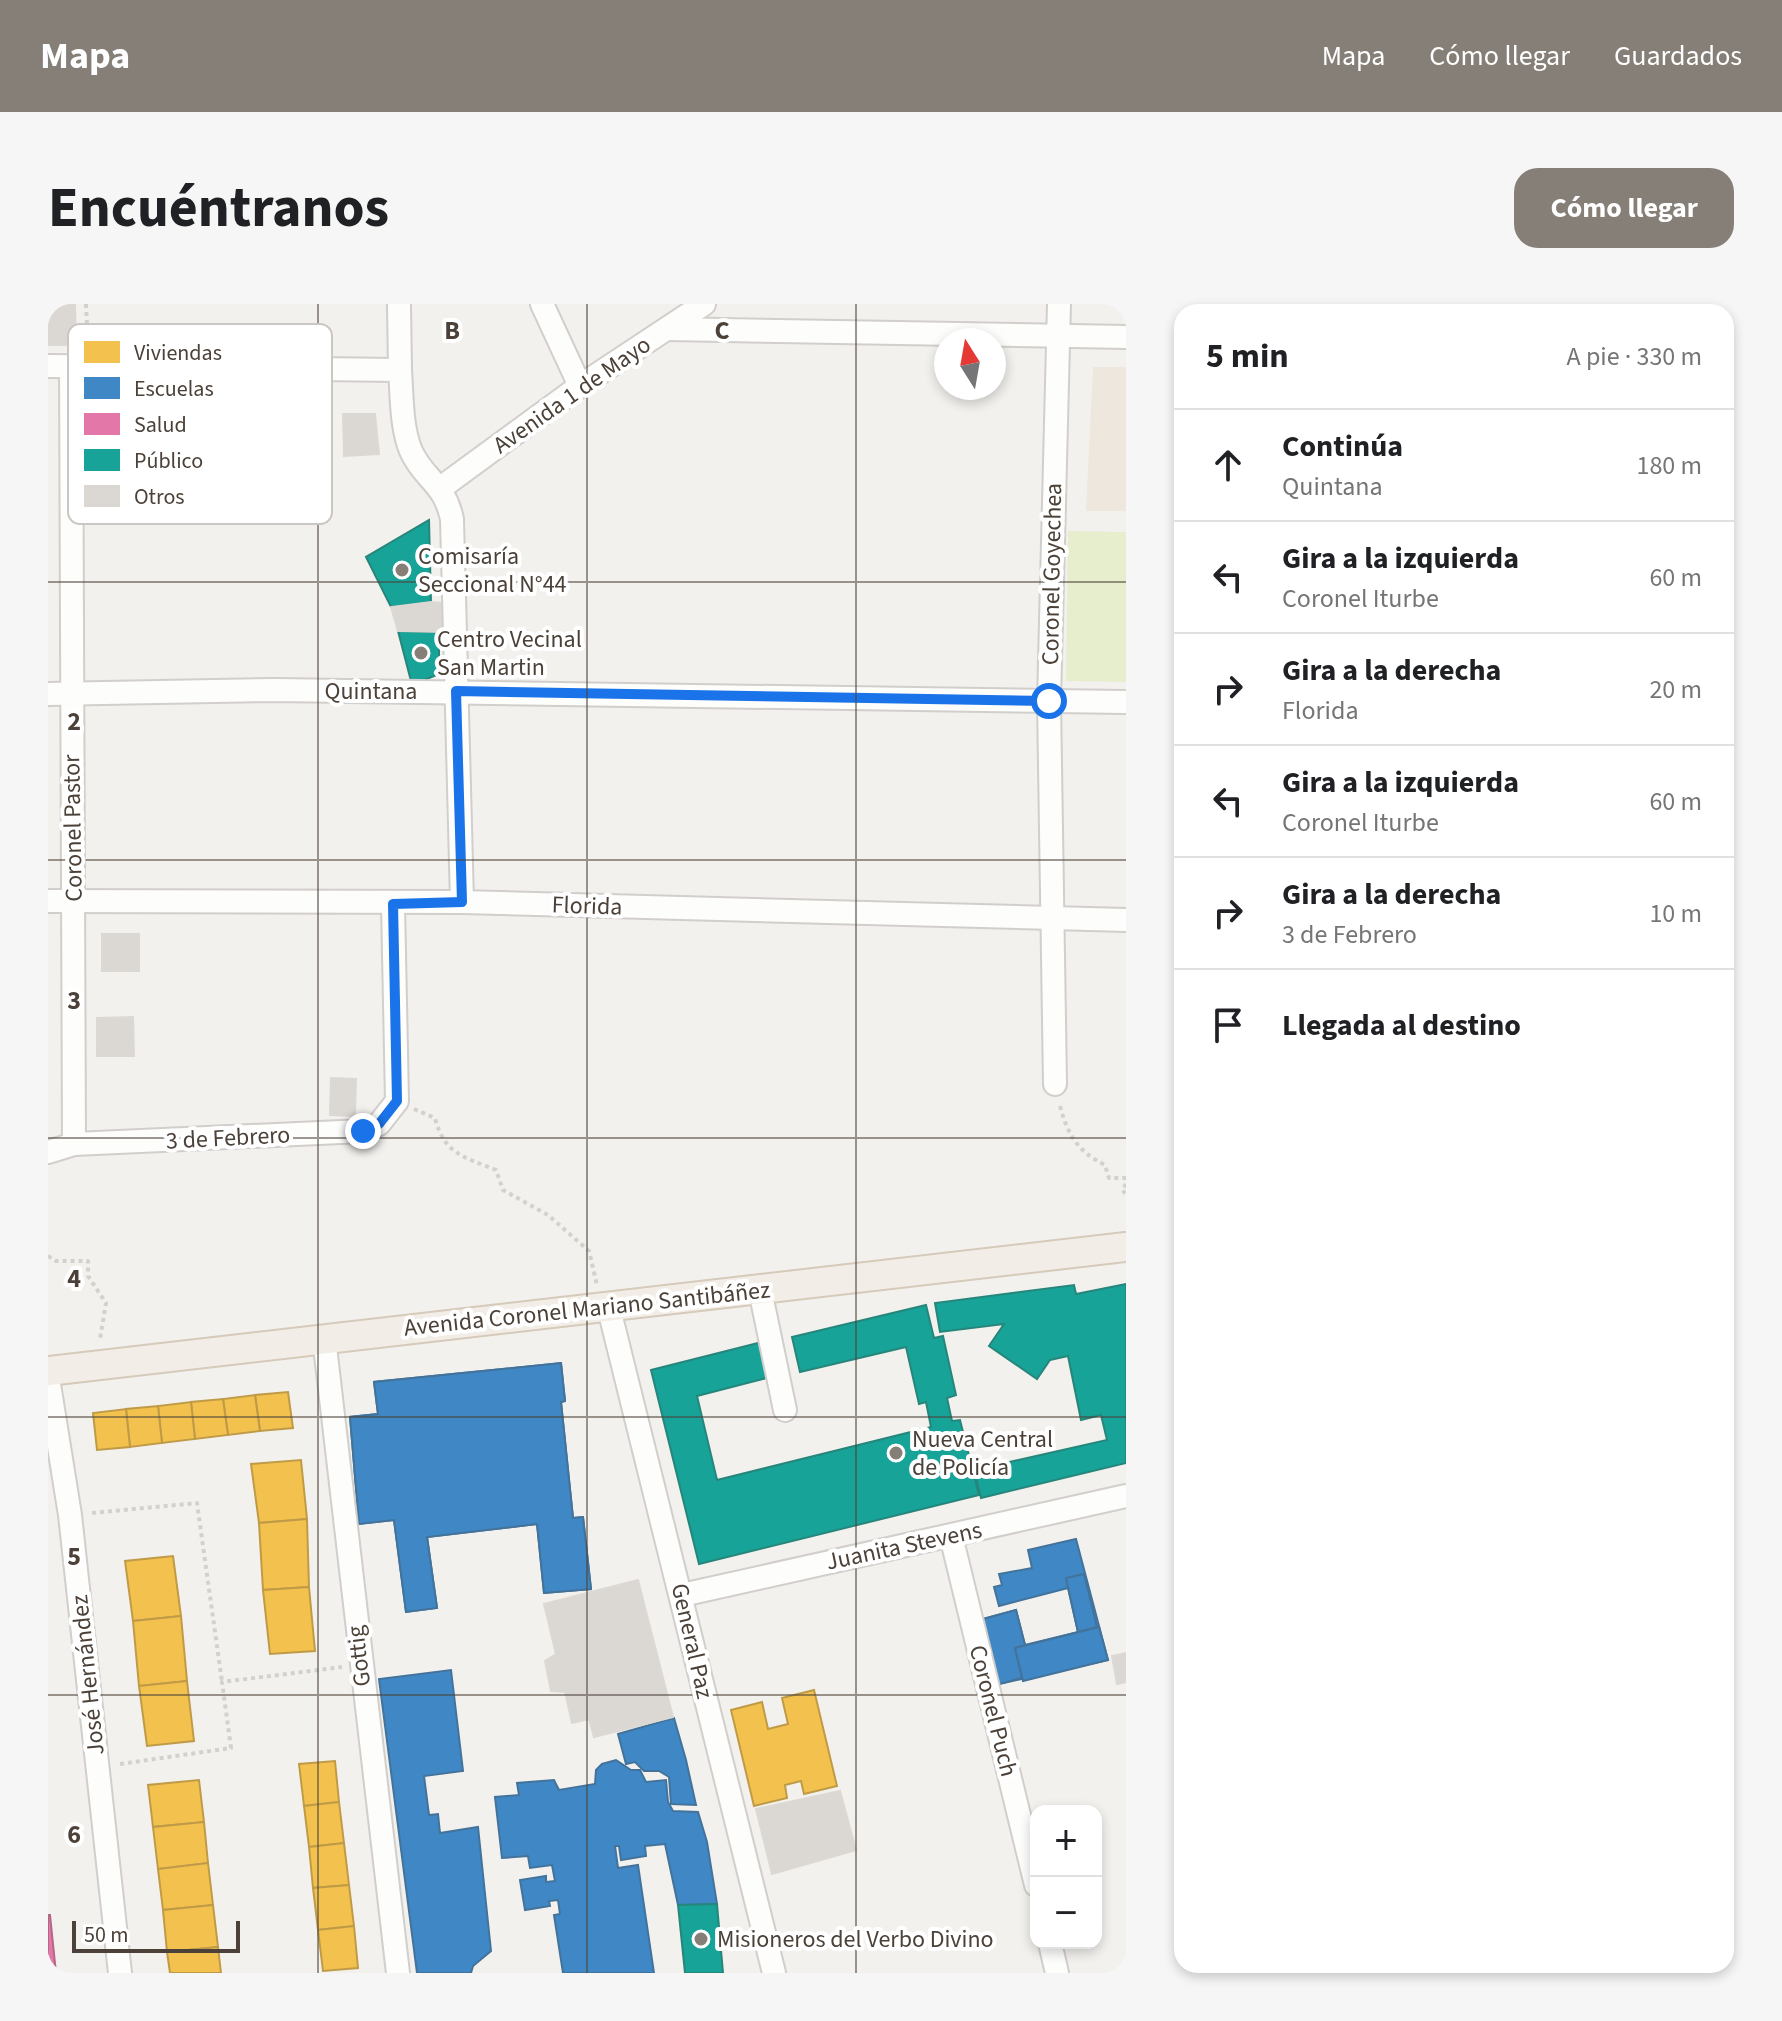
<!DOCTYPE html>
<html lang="es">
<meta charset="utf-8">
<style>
body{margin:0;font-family:"Source Sans 3",sans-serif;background:#f6f6f6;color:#202124}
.controls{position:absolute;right:24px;bottom:24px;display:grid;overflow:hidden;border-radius:16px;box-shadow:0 4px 12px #0003}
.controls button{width:72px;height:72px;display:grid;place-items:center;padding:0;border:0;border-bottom:2px solid #e0e0e0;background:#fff;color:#202124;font:40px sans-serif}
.compass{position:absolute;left:886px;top:24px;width:72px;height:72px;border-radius:50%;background:#fff;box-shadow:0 4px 12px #0003;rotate:349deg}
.scale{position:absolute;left:24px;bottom:20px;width:168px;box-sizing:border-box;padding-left:8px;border:4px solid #4b4138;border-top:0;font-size:22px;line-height:28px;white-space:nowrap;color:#4b4138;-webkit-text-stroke:6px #fff;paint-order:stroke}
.stop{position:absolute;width:24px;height:24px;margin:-18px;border:6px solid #1a73e8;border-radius:50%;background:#fff}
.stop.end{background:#1a73e8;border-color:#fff;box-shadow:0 2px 8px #0008}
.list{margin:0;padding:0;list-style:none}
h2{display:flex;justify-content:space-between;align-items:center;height:104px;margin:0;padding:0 32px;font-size:34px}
h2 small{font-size:26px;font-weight:400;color:#757577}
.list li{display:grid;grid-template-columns:52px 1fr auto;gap:24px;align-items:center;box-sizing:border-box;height:112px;padding:0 32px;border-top:2px solid #e0e0e0}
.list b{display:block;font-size:30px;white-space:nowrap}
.list p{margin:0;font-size:26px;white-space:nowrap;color:#757577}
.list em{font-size:26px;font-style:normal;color:#757577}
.icon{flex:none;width:44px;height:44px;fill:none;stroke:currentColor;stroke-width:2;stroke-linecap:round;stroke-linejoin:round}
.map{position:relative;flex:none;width:1078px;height:1669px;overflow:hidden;border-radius:24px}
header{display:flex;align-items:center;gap:48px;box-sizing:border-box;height:112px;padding:0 40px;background:#867f78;color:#fff}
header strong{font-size:38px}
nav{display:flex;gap:44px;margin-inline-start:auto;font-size:28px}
.intro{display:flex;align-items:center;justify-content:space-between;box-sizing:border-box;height:192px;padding:0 48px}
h1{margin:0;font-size:56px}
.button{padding:20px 36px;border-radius:24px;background:#867f78;color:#fff;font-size:28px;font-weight:700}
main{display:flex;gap:48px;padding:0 48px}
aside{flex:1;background:#fff;border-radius:24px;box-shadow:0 4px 12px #0003}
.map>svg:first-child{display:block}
</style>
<header>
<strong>Mapa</strong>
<nav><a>Mapa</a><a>Cómo llegar</a><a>Guardados</a></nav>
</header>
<div class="intro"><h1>Encuéntranos</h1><a class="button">Cómo llegar</a></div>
<main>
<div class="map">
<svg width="1078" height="1669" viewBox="0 0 1078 1669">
<rect width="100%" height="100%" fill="#f3f1ee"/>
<polygon fill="#eee7dd" points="1045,63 1078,63 1078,207 1038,207"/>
<polygon fill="#e6eece" points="1020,227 1078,228 1078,378 1018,377"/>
<g fill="#f2c14e" stroke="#c09b47" stroke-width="2">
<polygon points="240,1088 245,1124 212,1127 207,1091"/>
<polygon points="207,1091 212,1127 180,1131 175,1095"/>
<polygon points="175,1095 180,1131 147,1135 143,1098"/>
<polygon points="143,1098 147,1135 114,1139 110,1102"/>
<polygon points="110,1102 114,1139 82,1143 78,1105"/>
<polygon points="78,1105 82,1143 49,1146 45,1109"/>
<polygon points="253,1156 259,1215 211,1219 203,1160"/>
<polygon points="259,1215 261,1283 215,1286 211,1219"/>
<polygon points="125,1252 133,1312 85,1317 77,1257"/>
<polygon points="261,1283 267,1347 222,1350 215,1286"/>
<polygon points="133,1312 139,1377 91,1382 85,1317"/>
<polygon points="139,1377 146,1437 99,1442 91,1382"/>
<polygon points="766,1386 789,1482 756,1490 753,1477 737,1481 739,1494 706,1502 683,1406 714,1398 720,1425 740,1420 734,1394"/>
<polygon points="287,1457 291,1498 256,1502 251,1460"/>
<polygon points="151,1476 156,1518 105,1523 100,1481"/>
<polygon points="291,1498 296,1539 261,1543 256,1502"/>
<polygon points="156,1518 160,1559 110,1565 105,1523"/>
<polygon points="296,1539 301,1581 265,1584 261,1543"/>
<polygon points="160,1559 165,1601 115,1606 110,1565"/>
<polygon points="301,1581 306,1622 270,1626 265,1584"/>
<polygon points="165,1601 170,1643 119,1648 115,1606"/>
<polygon points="306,1622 310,1664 275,1667 270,1626"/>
<polygon points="170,1643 173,1669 122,1669 119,1648"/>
</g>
<g fill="#3f88c5" stroke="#43739b" stroke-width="2" fill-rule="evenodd">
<path d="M513 1059 517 1097 513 1098 525 1214 535 1213 543 1285 496 1289 489 1220 379 1233 389 1304 358 1308 346 1216 311 1220 302 1113 330 1110 326 1078ZM477 1102 486 1188 380 1200 372 1113Z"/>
<polygon points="513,1059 517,1097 513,1098 525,1214 535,1213 543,1285 496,1289 489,1220 379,1233 389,1304 358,1308 346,1216 311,1220 302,1113 330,1110 326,1078"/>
<polygon points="1028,1235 1060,1356 951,1380 935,1315 968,1306 977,1341 1030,1328 1020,1284 951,1302 946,1283 954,1281 951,1270 984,1264 980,1246"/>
<polygon points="1036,1270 1049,1323 1030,1328 1018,1274"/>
<polygon points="968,1306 977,1341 967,1344 974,1374 951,1380 935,1315"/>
<polygon points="1051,1323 1060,1356 975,1377 967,1344"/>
<polygon points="403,1366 415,1467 376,1472 381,1511 390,1510 392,1529 430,1523 443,1647 425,1662 423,1669 369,1669 331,1375"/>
<polygon points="626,1414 638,1456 648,1501 623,1500 621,1473 611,1467 596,1467 587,1458 578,1460 570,1430"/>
<polygon points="568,1456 583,1466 592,1466 598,1478 618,1476 620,1498 625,1507 650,1508 659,1538 669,1600 630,1601 617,1540 597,1542 598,1552 573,1556 571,1542 567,1542 570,1564 590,1561 606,1669 515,1669 506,1611 512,1610 510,1596 501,1597 502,1602 477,1606 472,1576 498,1572 498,1578 507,1577 504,1561 482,1564 480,1552 454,1554 447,1493 471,1491 469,1479 506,1476 511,1486 547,1480 548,1466 554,1460"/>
</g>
<polygon fill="#e377a8" stroke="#b56786" stroke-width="2" points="0,1611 2,1611 8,1669 0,1669"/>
<g fill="#17a398" stroke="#27867b" stroke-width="2">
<polygon points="381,216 383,298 343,303 318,253"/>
<polygon points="350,327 391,328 391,370 364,381"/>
<polygon points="1078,980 1078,1159 933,1194 926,1166 1059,1136 1053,1111 1033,1116 1020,1052 1002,1056 989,1075 941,1042 956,1020 892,1028 887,999 1026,981 1028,990"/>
<polygon points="878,1001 886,1034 895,1032 908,1091 899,1094 904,1117 912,1116 931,1191 651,1260 603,1066 714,1038 723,1073 649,1092 669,1176 883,1123 878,1098 871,1100 858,1043 752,1068 744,1033"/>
<polygon points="669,1600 675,1669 637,1669 630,1601"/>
</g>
<g fill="#dbd8d4" stroke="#dcd8d3" stroke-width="2">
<polygon points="0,0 27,0 28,41 0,41"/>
<polygon points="295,110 327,110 331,150 296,152"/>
<polygon points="383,298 393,299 395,328 350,327 343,303"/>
<rect x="54" y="630" width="37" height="37"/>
<polygon points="85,713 86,752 49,752 49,714"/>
<polygon points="283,774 308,775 307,812 282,811"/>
<polygon points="590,1276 625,1413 546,1433 541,1415 524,1419 517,1388 503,1387 497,1357 508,1350 496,1300"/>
<polygon points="1078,1349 1078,1378 1069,1380 1064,1352"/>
<polygon points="792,1487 808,1546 724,1570 708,1505"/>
</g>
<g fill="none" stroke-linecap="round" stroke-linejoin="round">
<g stroke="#d1cecb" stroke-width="26">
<g id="minor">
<polyline points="351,0 352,66"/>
<polyline points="494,0 532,82"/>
<polyline points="619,25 1078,33"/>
<path d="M0 62 352 66C354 92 353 123 363 147 376 176 396 178 404 215L414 598"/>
<polyline points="23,63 26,840"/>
<polyline points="394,183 532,82 656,0"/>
<polyline points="0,390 227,386 1078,398"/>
<polyline points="0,597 414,598 1078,616"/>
<polyline points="1007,780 1001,397 1011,0"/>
<polyline points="0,848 26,840 315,827 331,820 349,797 345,600"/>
<polyline points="712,986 737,1106"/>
<polyline points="561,1005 726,1669"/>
<polyline points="276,1034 350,1669"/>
<polyline points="0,1074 22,1211 72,1669"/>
<polyline points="903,1232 988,1581"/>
<polyline points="634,1291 1078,1192"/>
<polyline points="1002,1639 1009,1669"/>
</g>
</g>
<g stroke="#d6caba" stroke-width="32">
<polyline id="major" points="0,1067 1078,943"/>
</g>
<g stroke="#d3d1cc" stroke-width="4" stroke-dasharray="4 4" stroke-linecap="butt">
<polyline points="38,0 40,42"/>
<path d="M1012 802C1020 831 1029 847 1057 861L1061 874H1078"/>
<path d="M366 805 387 814C396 850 416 853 448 866L455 886 500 911 541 947 549 981"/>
<polyline points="1078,880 1074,886 1078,890"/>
<polyline points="0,952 8,957 40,957 40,972 58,999 52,1035"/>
<polyline points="44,1209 149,1199 174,1378"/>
<polyline points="72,1460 183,1444 174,1378 294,1363"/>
</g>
<use href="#minor" stroke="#fdfdfc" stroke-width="22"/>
<use href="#major" stroke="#f2ede6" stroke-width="28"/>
</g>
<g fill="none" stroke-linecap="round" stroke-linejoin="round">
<polyline stroke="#1a73e8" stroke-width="10" points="315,827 331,820 349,797 345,600 414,598 408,387 1001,397"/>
</g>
<path fill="none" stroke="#4b4138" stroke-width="2" stroke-opacity="0.55" d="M270 0V1669M539 0V1669M808 0V1669M0 278H1078M0 556H1078M0 834H1078M0 1113H1078M0 1391H1078"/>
<g fill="#867f78" stroke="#fff" stroke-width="3">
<circle cx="354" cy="266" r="8"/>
<circle cx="373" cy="349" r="8"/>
<circle cx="848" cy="1149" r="8"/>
<circle cx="653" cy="1635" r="8"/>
</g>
<g text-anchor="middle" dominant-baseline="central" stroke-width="8" stroke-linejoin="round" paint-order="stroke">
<g font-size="24" fill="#4b4138" stroke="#fff">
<text transform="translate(524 91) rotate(-35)">Avenida 1 de Mayo</text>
<text transform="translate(1004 270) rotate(-89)">Coronel Goyechea</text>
<text x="323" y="387">Quintana</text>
<text transform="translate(25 524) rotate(-91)">Coronel Pastor</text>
<text transform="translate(539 602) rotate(2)">Florida</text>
<text transform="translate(180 834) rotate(-3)">3 de Febrero</text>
<text transform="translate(539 1005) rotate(-6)">Avenida Coronel Mariano Santibáñez</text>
<text transform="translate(856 1242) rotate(-12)">Juanita Stevens</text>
<text transform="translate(644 1337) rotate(77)">General Paz</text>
<text transform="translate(311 1352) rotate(-97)">Gottig</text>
<text transform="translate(40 1371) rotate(-96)">José Hernández</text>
<text transform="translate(945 1407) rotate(76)">Coronel Puch</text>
</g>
<g font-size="24" fill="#4b4138" stroke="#fff" text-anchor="start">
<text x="370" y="252">Comisaría<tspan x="370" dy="28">Seccional N°44</tspan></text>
<text x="389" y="335">Centro Vecinal<tspan x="389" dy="28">San Martin</tspan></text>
<text x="864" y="1135">Nueva Central<tspan x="864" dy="28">de Policía</tspan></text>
<text x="669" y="1635">Misioneros del Verbo Divino</text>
</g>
</g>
<rect x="20" y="20" width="264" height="200" rx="12" fill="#fff" stroke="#c9c6c3" stroke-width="2"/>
<rect x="36" y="37" width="36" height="22" fill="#f2c14e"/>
<rect x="36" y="73" width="36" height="22" fill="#3f88c5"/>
<rect x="36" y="109" width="36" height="22" fill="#e377a8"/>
<rect x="36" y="145" width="36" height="22" fill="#17a398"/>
<rect x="36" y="181" width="36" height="22" fill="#dbd8d4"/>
<g font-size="22" fill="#4b4138">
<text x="86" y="56">Viviendas</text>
<text x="86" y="92">Escuelas</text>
<text x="86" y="128">Salud</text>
<text x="86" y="164">Público</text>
<text x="86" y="200">Otros</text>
</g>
<g font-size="26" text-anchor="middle" font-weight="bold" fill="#4b4138" stroke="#fff" stroke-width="8" stroke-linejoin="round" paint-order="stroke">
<text x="404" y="35">B</text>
<text x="674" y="35">C</text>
<text x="26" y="426">2</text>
<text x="26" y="705">3</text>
<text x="26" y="983">4</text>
<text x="26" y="1261">5</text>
<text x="26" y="1539">6</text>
</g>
</svg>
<div class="controls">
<button>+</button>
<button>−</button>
</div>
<svg class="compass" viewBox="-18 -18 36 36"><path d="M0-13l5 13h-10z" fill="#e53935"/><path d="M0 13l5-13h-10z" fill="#757577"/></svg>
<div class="scale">50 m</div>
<div class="stop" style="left:1001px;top:397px"></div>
<div class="stop end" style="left:315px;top:827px"></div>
</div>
<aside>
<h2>5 min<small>A pie · 330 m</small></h2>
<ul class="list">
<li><svg class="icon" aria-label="ahead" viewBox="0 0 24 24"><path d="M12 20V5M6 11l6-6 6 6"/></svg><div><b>Continúa</b><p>Quintana</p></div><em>180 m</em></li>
<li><svg class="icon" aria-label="left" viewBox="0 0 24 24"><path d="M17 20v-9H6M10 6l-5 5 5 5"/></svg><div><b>Gira a la izquierda</b><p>Coronel Iturbe</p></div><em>60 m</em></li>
<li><svg class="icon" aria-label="right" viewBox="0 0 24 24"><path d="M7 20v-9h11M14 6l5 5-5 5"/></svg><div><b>Gira a la derecha</b><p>Florida</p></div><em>20 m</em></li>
<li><svg class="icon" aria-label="left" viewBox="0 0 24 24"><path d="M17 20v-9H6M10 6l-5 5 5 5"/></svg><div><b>Gira a la izquierda</b><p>Coronel Iturbe</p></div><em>60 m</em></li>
<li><svg class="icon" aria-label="right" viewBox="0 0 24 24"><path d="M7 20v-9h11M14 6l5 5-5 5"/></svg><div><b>Gira a la derecha</b><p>3 de Febrero</p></div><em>10 m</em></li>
<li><svg class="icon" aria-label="arrive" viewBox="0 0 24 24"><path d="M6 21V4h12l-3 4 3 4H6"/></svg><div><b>Llegada al destino</b></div></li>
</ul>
</aside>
</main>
